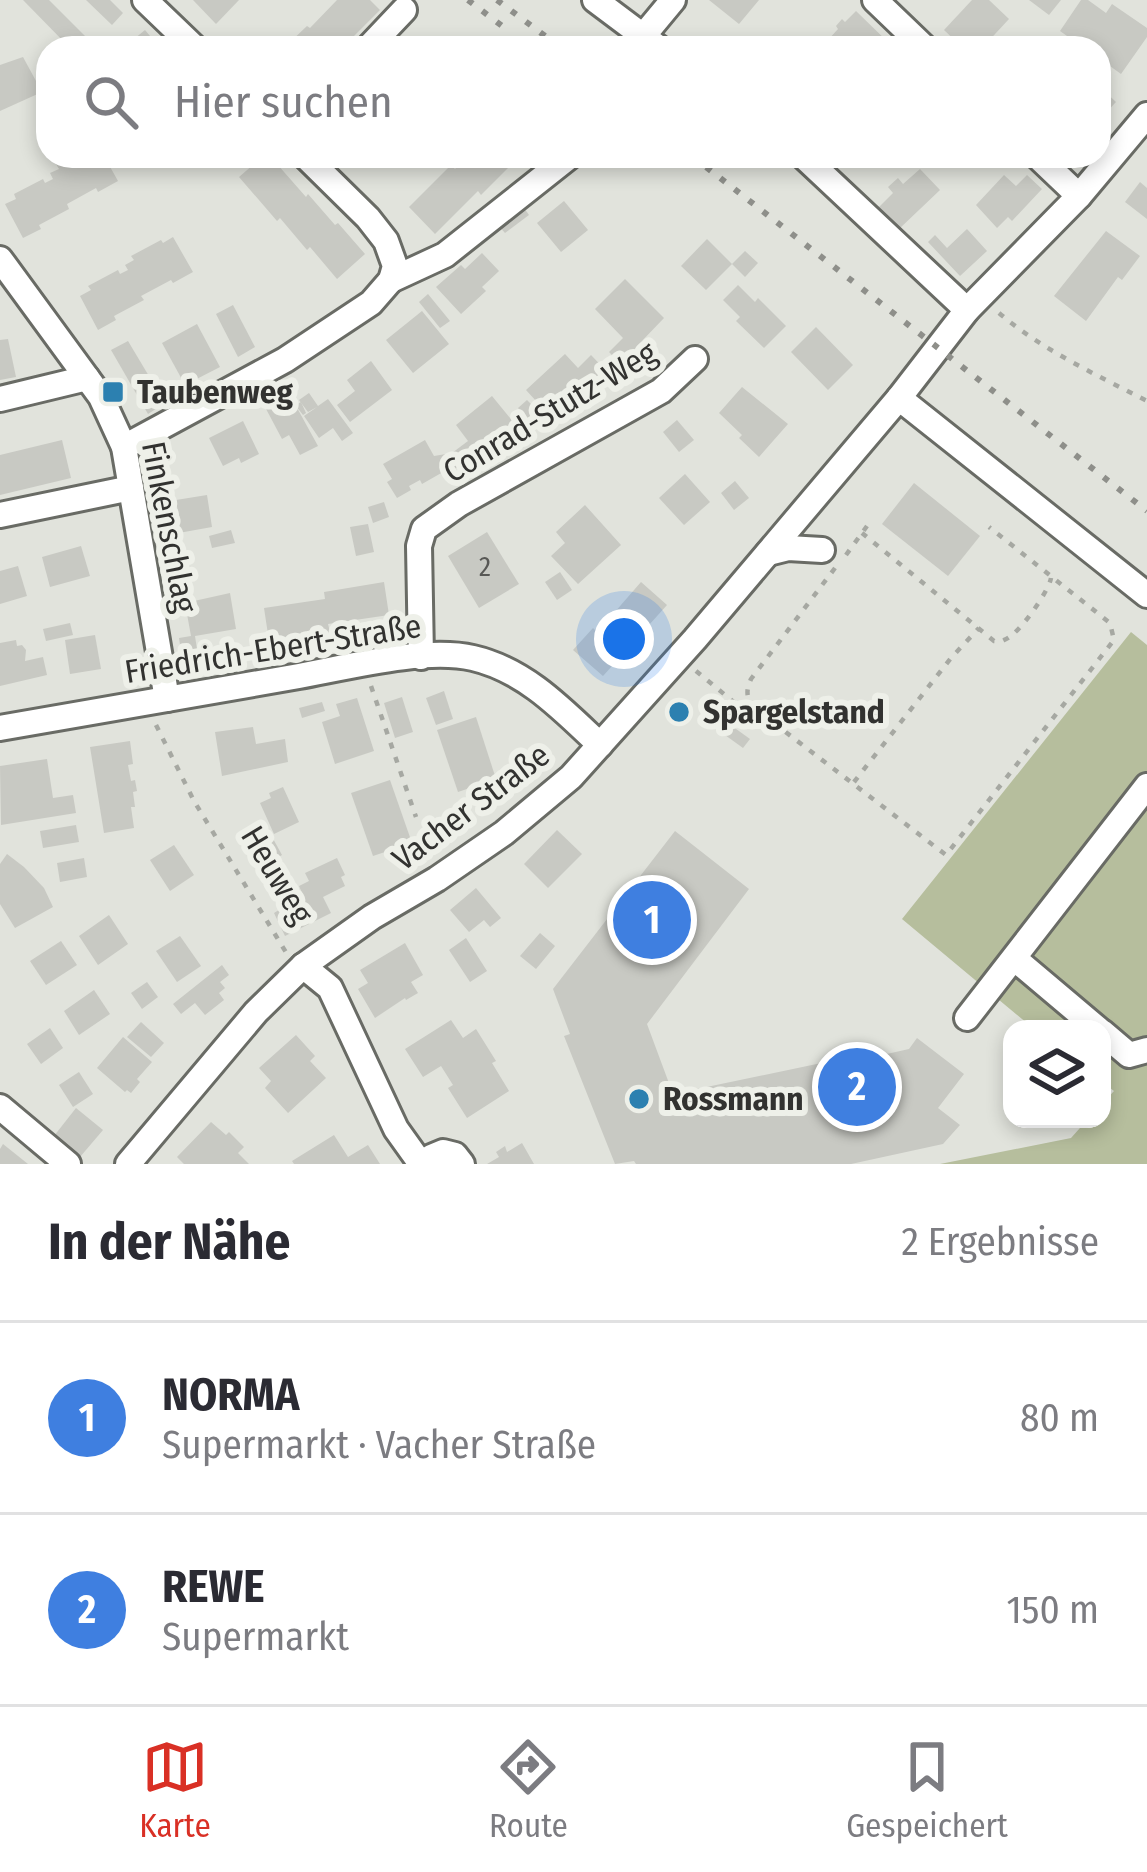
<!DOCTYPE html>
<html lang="de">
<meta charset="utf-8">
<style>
body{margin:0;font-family:"Fira Sans Condensed",sans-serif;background:#f7f7f7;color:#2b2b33}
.controls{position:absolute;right:36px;bottom:36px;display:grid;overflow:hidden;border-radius:24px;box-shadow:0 6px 18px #0003}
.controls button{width:108px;height:108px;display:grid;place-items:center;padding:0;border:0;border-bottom:3px solid #e1e1e2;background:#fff;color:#2b2b33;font:60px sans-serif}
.you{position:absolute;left:624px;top:639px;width:42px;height:42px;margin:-30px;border:9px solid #fff;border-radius:50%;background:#1a73e8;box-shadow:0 0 0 18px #1a73e833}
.badge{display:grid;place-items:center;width:78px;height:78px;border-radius:50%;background:#d93025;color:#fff;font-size:39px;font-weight:700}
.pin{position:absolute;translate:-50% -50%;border:6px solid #fff;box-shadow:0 3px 12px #0006}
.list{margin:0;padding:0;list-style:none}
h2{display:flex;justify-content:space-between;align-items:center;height:156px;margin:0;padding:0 48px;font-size:51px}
h2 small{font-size:39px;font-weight:400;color:#7c7c81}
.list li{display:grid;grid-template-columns:78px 1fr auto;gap:36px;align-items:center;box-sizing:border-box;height:192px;padding:0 48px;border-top:3px solid #e1e1e2}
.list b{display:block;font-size:45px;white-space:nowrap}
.list p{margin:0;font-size:39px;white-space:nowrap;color:#7c7c81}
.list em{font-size:39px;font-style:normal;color:#7c7c81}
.icon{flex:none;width:66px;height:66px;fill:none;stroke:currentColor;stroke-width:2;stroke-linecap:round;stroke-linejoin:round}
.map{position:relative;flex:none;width:1147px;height:1164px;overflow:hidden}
.search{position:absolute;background:#fff;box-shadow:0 6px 18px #0003;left:36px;right:36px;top:36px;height:132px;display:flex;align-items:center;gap:30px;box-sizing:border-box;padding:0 42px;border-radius:36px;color:#7c7c81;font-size:45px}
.sheet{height:540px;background:#fff}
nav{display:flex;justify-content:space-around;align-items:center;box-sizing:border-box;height:168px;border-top:3px solid #e1e1e2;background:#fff;font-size:33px;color:#7c7c81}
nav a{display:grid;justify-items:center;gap:6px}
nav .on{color:#d93025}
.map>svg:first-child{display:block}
</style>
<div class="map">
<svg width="1147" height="1164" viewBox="0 0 1147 1164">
<rect width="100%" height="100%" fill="#e1e3dc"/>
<polygon fill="#b6be9d" points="1131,632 1147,645 1147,1164 940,1164 1071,1138 1088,1119 1102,1119 1102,1104 1114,1091 1102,1082 1102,1029 1034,1029 902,919"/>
<g fill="#c8c9c3">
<polygon points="23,0 49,0 92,43 87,48 70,48"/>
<polygon points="86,0 110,0 123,13 112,25"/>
<polygon points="193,0 239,0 216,24"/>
<polygon points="337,0 370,0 380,10 342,48 284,48 307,26 310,28"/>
<polygon points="709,0 759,0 739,24"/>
<polygon points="972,0 989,0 1009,19 982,48 963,48 944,30"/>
<polygon points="1029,0 1061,0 1049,15"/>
<polygon points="1081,0 1088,0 1106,13 1112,4 1147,28 1147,37 1121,74 1099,58 1099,48 1084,48 1060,31"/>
<polygon points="856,11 894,48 837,48 828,40 838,29 836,26 842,19 845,22"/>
<polygon points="145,30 160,48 123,48"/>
<polygon points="23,57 42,92 0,111 0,65"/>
<polygon points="1099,86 1116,102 1103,116 1099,113"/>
<polygon points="72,156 104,156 118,181 98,192 96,188 67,204 69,209 39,225 41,229 23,238 5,204 16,199 14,194 43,179 45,183 53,179 50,173 59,169 56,164"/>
<polygon points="263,156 270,156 306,197 308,194 335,225 338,223 365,254 337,279 310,247 307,250 280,218 277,221 239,177"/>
<polygon points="467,156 520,156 481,195 478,191 435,234 409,207 451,165 455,169"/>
<polygon points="920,169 940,190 899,229 879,207 893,193 888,187 898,178 903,184"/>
<polygon points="1004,175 1016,186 1027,175 1042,189 1012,221 1008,217 997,228 976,205"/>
<polygon points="1140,182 1147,188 1147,219 1125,202"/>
<polygon points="564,201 588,230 561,252 537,223"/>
<polygon points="522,205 529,215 505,233 497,224"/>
<polygon points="967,229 987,251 960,276 928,242 935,235 947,248"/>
<polygon points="1106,231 1140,256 1122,280 1118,277 1086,321 1054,296"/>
<polygon points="173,237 193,272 173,283 171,280 141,296 144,300 114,316 116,320 98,330 80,296 91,290 88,286 118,270 120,274 128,270 125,265 134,260 131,256 161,240 163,243"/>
<polygon points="707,239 732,264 706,290 681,266"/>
<polygon points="745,251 758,263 745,277 732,264"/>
<polygon points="482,253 499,271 482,287 486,291 461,314 436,287 461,265 465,269"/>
<polygon points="625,279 664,318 639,344 642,347 623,366 609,352 623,338 595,309"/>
<polygon points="738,285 755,302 758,298 786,326 764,348 736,321 740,317 723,300"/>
<polygon points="428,294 450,321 440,328 419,302"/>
<polygon points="233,305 255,347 238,357 216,314"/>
<polygon points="422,311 449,344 413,373 386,340"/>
<polygon points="197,324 220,367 185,385 162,343"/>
<polygon points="816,327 853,365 828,390 791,352"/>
<polygon points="8,339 16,377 0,380 0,340"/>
<polygon points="128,341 165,403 148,414 111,350"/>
<polygon points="565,354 578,368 591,355 613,378 600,390 588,378 576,390 580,394 563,410 559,406 534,426 518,408 527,400 533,406 537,402 526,390"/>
<polygon points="371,361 392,390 350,422 337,405 355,391 347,380"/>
<polygon points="742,387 788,424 759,457 739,438 742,435 719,413"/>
<polygon points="309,393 318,406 328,399 353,433 342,441 333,428 319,438 304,416 317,407 308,412 299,400"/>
<polygon points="290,394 296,405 301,402 306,413 303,415 296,406 318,446 300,455 289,435 282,439 265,407"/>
<polygon points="492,396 519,429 503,438 505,441 496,447 494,445 488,450 490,452 482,458 478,454 445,475 443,472 422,484 420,480 409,486 411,490 397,498 387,482 392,479 383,464 425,440 434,456 452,453 468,441 456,425"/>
<polygon points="677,420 694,440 679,452 663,432"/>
<polygon points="243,421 259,454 241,463 239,458 223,466 209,438"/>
<polygon points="62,440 71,478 0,495 0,455"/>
<polygon points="685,474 710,502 684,525 659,498"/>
<polygon points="735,481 749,498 734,510 721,493"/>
<polygon points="914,483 980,536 948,576 882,524"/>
<polygon points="207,495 212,527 173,534 171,520 179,519 176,500"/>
<polygon points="384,502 389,517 373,523 368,507"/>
<polygon points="585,505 621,545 578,584 551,556 565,543 556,532"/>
<polygon points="368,524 374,552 356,556 350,527"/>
<polygon points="231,530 235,543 212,548 209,536"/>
<polygon points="487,532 519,584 479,608 448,556"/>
<polygon points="81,546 90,576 50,587 42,557"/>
<polygon points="18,566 27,596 0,604 0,571"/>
<polygon points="560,572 572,590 557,600 545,582"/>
<polygon points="384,582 389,615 328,624 330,632 269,641 264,608 325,599 324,592"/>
<polygon points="641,582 667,605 603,676 573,650 593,628 595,630 612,611 614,613"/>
<polygon points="230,593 236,629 195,636 197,649 181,652 179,638 191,636 185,603"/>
<polygon points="70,623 73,635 46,641 43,629"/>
<polygon points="95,635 101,669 70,674 65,640"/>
<polygon points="16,640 17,646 22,645 26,650 25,661 43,657 47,675 0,686 0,643"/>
<polygon points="444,691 453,719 436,725 426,698"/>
<polygon points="402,697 413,732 395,738 384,703"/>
<polygon points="357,698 374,751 335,764 322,722 340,716 336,704"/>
<polygon points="322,702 325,711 302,718 299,708"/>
<polygon points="476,717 496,779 458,792 437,730"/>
<polygon points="732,726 750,739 743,748 725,735"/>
<polygon points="253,727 256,744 285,739 288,762 222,776 215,732"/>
<polygon points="130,741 133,764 128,765 131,781 135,780 137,791 133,792 135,807 131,807 134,828 104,833 90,747"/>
<polygon points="47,759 53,798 73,795 76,813 1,825 0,766"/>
<polygon points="390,780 412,843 373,856 351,793"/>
<polygon points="283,787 299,822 274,834 260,803 271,798 269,793"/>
<polygon points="76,825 79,842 43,848 40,831"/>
<polygon points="557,830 582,854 548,888 524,864"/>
<polygon points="675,831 749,889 647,1024 673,1094 869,1053 869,1058 909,1049 917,1038 964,1074 938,1108 960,1125 943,1144 851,1164 636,1164 634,1161 615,1164 564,1036 570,1034 553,989"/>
<polygon points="271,835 282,855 258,869 246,849"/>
<polygon points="174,845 194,875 170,891 150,860"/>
<polygon points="7,854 24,867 44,888 53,907 15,928 0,904 0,864"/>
<polygon points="84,858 87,877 60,882 57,863"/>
<polygon points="337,858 345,875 341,877 345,886 323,897 331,913 285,936 274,913 303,895 299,886 309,881 305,873"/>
<polygon points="476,888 501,918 490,927 484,920 469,932 450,910"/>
<polygon points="109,915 128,944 98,965 79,936"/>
<polygon points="540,933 555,946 536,969 520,956"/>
<polygon points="180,936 201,966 177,982 156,951"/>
<polygon points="466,938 487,971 470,982 449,950"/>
<polygon points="61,941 77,965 46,985 30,961"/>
<polygon points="405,943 423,975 411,982 418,993 406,1000 405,998 375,1018 358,989 368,983 360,970"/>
<polygon points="222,965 229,975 220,982 225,988 219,993 224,1000 205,1015 195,1003 181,1014 173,1004"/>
<polygon points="147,982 158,997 142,1009 131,993"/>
<polygon points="94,990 110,1014 79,1035 64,1011"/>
<polygon points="451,1020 463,1038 476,1029 496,1061 492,1063 509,1091 467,1118 448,1088 453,1085 441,1066 423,1077 405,1049"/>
<polygon points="141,1022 164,1043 151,1057 127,1037"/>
<polygon points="50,1028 63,1048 41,1064 27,1044"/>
<polygon points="296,1035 315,1056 310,1061 326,1078 288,1113 265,1088 271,1081 259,1068"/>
<polygon points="123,1037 152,1062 137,1079 140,1082 131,1093 127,1090 125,1092 97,1068"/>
<polygon points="79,1072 93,1094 73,1107 59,1085"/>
<polygon points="76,1108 103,1130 80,1157 54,1136"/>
<polygon points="211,1122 226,1135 229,1132 244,1147 238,1153 249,1164 184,1164 177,1157"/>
<polygon points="334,1135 348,1157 368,1145 380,1164 294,1164 292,1161"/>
<polygon points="522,1143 534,1164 487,1164 499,1157 496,1152 505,1146 507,1152"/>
<polygon points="3,1144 28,1164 0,1164 0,1149"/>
</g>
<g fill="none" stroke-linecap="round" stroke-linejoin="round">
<g stroke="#696b65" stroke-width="30">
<g id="minor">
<polyline points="145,0 195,48"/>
<polyline points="595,0 659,48"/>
<polyline points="875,0 925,48"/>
<polyline points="644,35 673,0"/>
<polyline points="368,48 404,10"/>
<polyline points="803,156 967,310"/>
<polyline points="1037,156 1079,196"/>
<polyline points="0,259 101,397 124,447 167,699"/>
<polyline points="391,280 445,255 570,156"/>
<polyline points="899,398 1147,595"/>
<polyline points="0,399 87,378"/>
<polyline points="124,447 285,360 371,303 391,280 395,266 386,241 368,218 305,156"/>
<polyline points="0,515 131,488"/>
<polyline points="768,553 788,548 822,550"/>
<polyline points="421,657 419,546 424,529 459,504 661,391 695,359"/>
<path d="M0 728C100 711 200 694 299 676 348 667 425 647 473 658 525 670 562 709 600 745"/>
<polyline points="1015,959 1098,1029"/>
<polyline points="303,966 330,988 396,1129 421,1164"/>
<polyline points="967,1018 1147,786"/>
<polyline points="1102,1032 1129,1055 1147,1050"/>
<polyline points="0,1107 68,1164"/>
<polyline points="128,1164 256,1012 303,966 372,917 437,879 504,833 571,777 695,639 899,398 967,310 1079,196 1147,115"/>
<polyline points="426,1164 431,1157 443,1152 455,1155 462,1164"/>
</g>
</g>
<g stroke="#a6a8a2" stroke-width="4.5" stroke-dasharray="6 9" stroke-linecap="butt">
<path d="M999 313C1042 350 1097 375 1147 401"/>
<path d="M862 533 994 641C997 641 1001 642 1004 640 1018 636 1049 591 1051 578"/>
<polyline points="846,555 867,526"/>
<path d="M835 568 751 679C746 690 746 697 753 707L946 855 1114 640 1110 623 989 527"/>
<polyline points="696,671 764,727 769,720"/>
<polyline points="371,686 416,817"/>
<polyline points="156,725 194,801 287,954"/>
<polyline points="739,726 749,712"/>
<polyline points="854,782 951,658 979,628"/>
</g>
<use href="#minor" stroke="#fff" stroke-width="24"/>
<g stroke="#8e8f8a" stroke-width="6" stroke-dasharray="6 12" stroke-linecap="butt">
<polyline points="468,0 506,29"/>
<polyline points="497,0 561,48"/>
<polyline points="692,156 1147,511"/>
</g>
</g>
<g fill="#2c80b0" stroke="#eef0e9" stroke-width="4.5">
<rect x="101" y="380" width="24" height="24" rx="6"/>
<circle cx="679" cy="712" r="12"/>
<circle cx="639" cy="1099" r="12"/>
</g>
<g text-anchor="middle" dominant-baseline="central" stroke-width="12" stroke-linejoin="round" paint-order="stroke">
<g font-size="27" fill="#585855">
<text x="485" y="567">2</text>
</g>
<g font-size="33" font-weight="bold" fill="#323230" stroke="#eef0e9" text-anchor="start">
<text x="137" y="392">Taubenweg</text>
<text x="703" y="712">Spargelstand</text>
<text x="663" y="1099">Rossmann</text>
</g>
<g font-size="33" fill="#323230" stroke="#eef0e9">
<text transform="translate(550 412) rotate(-31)">Conrad-Stutz-Weg</text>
<text transform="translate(169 527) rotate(79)">Finkenschlag</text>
<text transform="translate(273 649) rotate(-9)">Friedrich-Ebert-Straße</text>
<text transform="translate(471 807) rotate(-37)">Vacher Straße</text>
<text transform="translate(277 875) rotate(59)">Heuweg</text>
</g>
</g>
</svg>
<div class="controls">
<button><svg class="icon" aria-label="layers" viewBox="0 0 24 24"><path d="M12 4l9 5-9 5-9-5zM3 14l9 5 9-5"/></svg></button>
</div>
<div class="you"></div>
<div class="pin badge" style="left:652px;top:920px;background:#3f7fe0">1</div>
<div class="pin badge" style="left:857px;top:1087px;background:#3f7fe0">2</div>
<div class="search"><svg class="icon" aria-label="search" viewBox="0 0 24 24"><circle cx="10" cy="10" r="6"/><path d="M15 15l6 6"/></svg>Hier suchen</div>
</div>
<section class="sheet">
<h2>In der Nähe<small>2 Ergebnisse</small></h2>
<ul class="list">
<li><span class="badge" style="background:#3f7fe0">1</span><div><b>NORMA</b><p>Supermarkt · Vacher Straße</p></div><em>80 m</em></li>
<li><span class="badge" style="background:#3f7fe0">2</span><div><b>REWE</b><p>Supermarkt</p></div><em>150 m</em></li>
</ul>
</section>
<nav>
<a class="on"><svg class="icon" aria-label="map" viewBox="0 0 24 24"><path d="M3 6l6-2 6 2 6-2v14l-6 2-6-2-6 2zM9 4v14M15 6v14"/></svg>Karte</a>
<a><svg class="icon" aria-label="directions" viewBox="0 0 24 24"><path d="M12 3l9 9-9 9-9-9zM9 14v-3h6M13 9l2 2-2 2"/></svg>Route</a>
<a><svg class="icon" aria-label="saved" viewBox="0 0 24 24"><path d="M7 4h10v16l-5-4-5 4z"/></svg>Gespeichert</a>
</nav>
